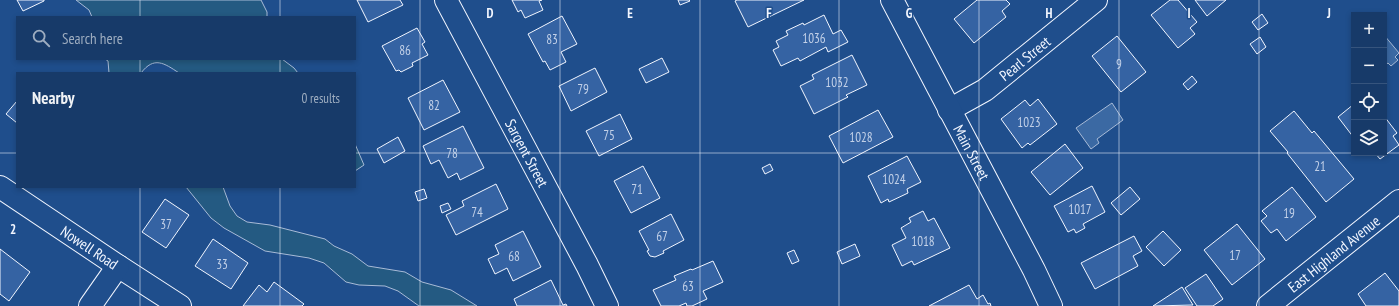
<!DOCTYPE html>
<meta charset="utf-8">
<style>
body{margin:0;font-family:"PT Sans Narrow",sans-serif;background:#20416f;color:#f1f3f6}
.controls{position:absolute;right:12px;top:12px;display:grid;overflow:hidden;border-radius:0px;box-shadow:0 2px 6px #0003}
.controls button{width:36px;height:36px;display:grid;place-items:center;padding:0;border:0;border-bottom:1px solid #36547d;background:#173a69;color:#f1f3f6;font:20px sans-serif}
.list{margin:0;padding:0;list-style:none}
h2{display:flex;justify-content:space-between;align-items:center;height:52px;margin:0;padding:0 16px;font-size:17px}
h2 small{font-size:13px;font-weight:400;color:#9eadc0}
.icon{flex:none;width:22px;height:22px;fill:none;stroke:currentColor;stroke-width:2;stroke-linecap:round;stroke-linejoin:round}
.map{position:relative;flex:none;width:1399px;height:306px;overflow:hidden}
.search{position:absolute;background:#173a69;box-shadow:0 2px 6px #0003;left:16px;top:16px;width:340px;height:44px;display:flex;align-items:center;gap:10px;box-sizing:border-box;padding:0 14px;border-radius:0px;color:#9eadc0;font-size:15px}
.panel{position:absolute;background:#173a69;box-shadow:0 2px 6px #0003;left:16px;top:72px;width:340px;height:116px;border-radius:0px}
.map>svg:first-child{display:block}
</style>
<div class="map">
<svg width="1399" height="306" viewBox="0 0 1399 306">
<rect width="100%" height="100%" fill="#1f4e8c"/>
<g fill="#245a82" stroke="#a8bbd7">
<polygon points="76,0 261,0 267,12 267,17 92,17 89,10"/>
<path d="M105 59H282L294 68 298 73H179C164 63 154 56 141 73H109L108 61Z"/>
<polygon points="355,144 364,165 355,171"/>
<polygon points="186,187 223,187 230,206 237,216 247,222 270,225 325,239 334,246 352,254 368,266 405,272 422,282 451,290 477,306 419,306 398,291 385,286 359,285 346,282 324,263 309,258 265,251 224,228 211,218"/>
</g>
<g fill="#3b69a3" stroke="#a8bbd7">
<polygon points="1384,35 1399,53 1395,57 1398,60 1391,66 1388,63 1384,66"/>
<polygon points="1112,103 1123,120 1097,139 1099,143 1091,149 1076,128"/>
</g>
<g fill="#3563a3" stroke="#f2f6ff">
<polygon points="17,0 44,0 44,1 23,11"/>
<polygon points="357,0 400,0 403,5 368,22"/>
<polygon points="512,0 542,0 539,1 543,10 525,18 521,10 518,12"/>
<polygon points="678,0 689,0 690,1 680,5"/>
<polygon points="737,0 804,0 748,27 735,1"/>
<polygon points="977,0 1006,0 1010,4 1002,11 1006,17 974,43 954,19"/>
<polygon points="1170,0 1178,0 1197,22 1190,28 1195,34 1178,48 1151,15"/>
<polygon points="1195,0 1226,0 1207,16"/>
<polygon points="1262,14 1268,23 1258,30 1252,22"/>
<polygon points="824,15 833,34 841,30 848,42 828,52 826,47 800,61 798,58 781,66 773,50 779,47 776,41 788,35 786,31 803,23 804,25"/>
<polygon points="562,16 577,44 561,52 566,62 550,70 545,61 543,62 528,34"/>
<polygon points="417,28 425,42 422,44 428,55 412,63 413,66 401,72 399,70 396,71 382,46"/>
<polygon points="1117,36 1146,72 1121,92 1092,56"/>
<polygon points="1260,37 1266,47 1257,54 1250,44"/>
<polygon points="852,55 867,85 846,95 848,97 814,114 800,86 814,79 812,75"/>
<polygon points="662,58 669,72 646,83 639,69"/>
<polygon points="595,68 607,92 571,111 559,86"/>
<polygon points="1192,76 1197,82 1188,90 1183,84"/>
<polygon points="443,80 460,112 424,130 408,98"/>
<polygon points="1038,99 1057,124 1030,145 1028,143 1022,148 1001,119 1025,100 1030,106"/>
<polygon points="17,101 17,123 6,114"/>
<polygon points="1354,104 1354,138 1338,117"/>
<polygon points="878,110 893,137 843,163 829,136"/>
<polygon points="1294,111 1312,133 1314,131 1354,179 1326,202 1287,153 1288,152 1270,131"/>
<polygon points="620,114 632,139 599,156 586,131"/>
<polygon points="1384,116 1397,133 1393,136 1399,145 1380,159 1375,153 1384,153"/>
<polygon points="463,126 484,168 460,180 457,173 448,178 439,160 431,164 423,146"/>
<polygon points="398,137 405,151 384,163 377,149"/>
<polygon points="1065,144 1083,168 1050,195 1031,172"/>
<polygon points="907,156 921,182 907,189 908,193 889,202 888,199 881,203 868,176"/>
<polygon points="770,164 773,170 765,174 762,168"/>
<polygon points="643,166 660,198 631,213 614,181"/>
<polygon points="496,184 508,209 456,235 446,215 464,206 462,201"/>
<polygon points="1092,186 1105,212 1083,224 1085,228 1076,233 1074,229 1068,232 1054,206"/>
<polygon points="1130,187 1140,199 1121,215 1111,203"/>
<polygon points="1292,187 1316,217 1286,241 1277,229 1271,233 1261,221 1267,216 1262,211"/>
<polygon points="424,189 427,198 418,201 415,192"/>
<polygon points="165,199 189,215 166,248 142,232"/>
<polygon points="448,203 451,209 442,213 440,206"/>
<polygon points="923,211 928,221 934,218 950,248 914,265 912,261 902,266 892,245 906,238 901,228 911,222 909,218"/>
<polygon points="671,214 684,240 663,251 664,253 655,257 650,256 647,251 649,250 639,231"/>
<polygon points="1237,224 1265,259 1232,285 1204,250"/>
<polygon points="523,231 541,267 513,281 507,268 495,274 488,259 499,254 495,245"/>
<polygon points="1163,231 1181,250 1164,266 1146,247"/>
<polygon points="1134,236 1142,251 1133,256 1138,266 1095,289 1081,263"/>
<polygon points="213,239 248,263 231,289 195,266"/>
<polygon points="855,244 860,256 842,264 837,252"/>
<polygon points="0,249 30,272 9,301 0,294"/>
<polygon points="794,250 799,261 792,264 787,253"/>
<polygon points="713,261 723,282 703,291 707,299 692,306 687,306 686,303 679,306 661,306 653,290 676,280 674,276 691,269 692,270"/>
<polygon points="1385,273 1399,291 1399,306 1366,306 1358,294"/>
<polygon points="1206,274 1223,299 1213,306 1197,306 1185,288"/>
<polygon points="551,280 563,305 566,304 567,306 517,306 514,299"/>
<polygon points="274,282 304,304 302,306 243,306 259,285 267,292"/>
<polygon points="969,285 977,299 983,295 988,304 990,303 991,306 929,306"/>
<polygon points="1182,287 1193,305 1153,306"/>
</g>
<g fill="none" stroke-linecap="round" stroke-linejoin="round">
<g stroke="#f2f6ff" stroke-width="24">
<g id="street">
<path id="s1" d="M446 0 587 265 607 306"/>
<path id="s2" d="M949 110 985 90 1096 0"/>
<path id="s3" d="M0 187 118 266 180 306"/>
<polyline points="90,306 118,266"/>
<path id="s4" d="M1268 306 1399 201"/>
</g>
</g>
<g stroke="#f2f6ff" stroke-width="24">
<g id="primary">
<path id="s5" d="M892 0 1034 270 1051 306"/>
</g>
</g>
<use href="#street" stroke="#1f4e8c" stroke-width="22"/>
<use href="#primary" stroke="#1f4e8c" stroke-width="22"/>
</g>
<path fill="none" stroke="#f2f6ff" stroke-width="1" stroke-opacity="0.55" d="M140 0V17M280 0V17M420 0V306M560 0V306M700 0V306M839 0V306M979 0V306M1119 0V306M1259 0V306M140 59V73M280 59V73M0 153H17M355 153H1354M1354 153H1384M1384 153H1399M140 187V306M280 187V306"/>
<g text-anchor="middle" dominant-baseline="central" stroke-width="3" stroke-linejoin="round" paint-order="stroke">
<g font-size="13" fill="#c3d1e8">
<text x="814" y="38">1036</text>
<text x="552" y="39">83</text>
<text x="405" y="50">86</text>
<text x="1119" y="64">9</text>
<text x="837" y="82">1032</text>
<text x="583" y="89">79</text>
<text x="434" y="105">82</text>
<text x="1029" y="122">1023</text>
<text x="609" y="135">75</text>
<text x="861" y="137">1028</text>
<text x="452" y="153">78</text>
<text x="1320" y="166">21</text>
<text x="894" y="179">1024</text>
<text x="637" y="189">71</text>
<text x="1080" y="209">1017</text>
<text x="477" y="212">74</text>
<text x="1289" y="213">19</text>
<text x="166" y="224">37</text>
<text x="662" y="236">67</text>
<text x="923" y="241">1018</text>
<text x="1235" y="255">17</text>
<text x="514" y="256">68</text>
<text x="222" y="264">33</text>
<text x="688" y="286">63</text>
</g>
<g font-size="15" fill="#f2f6ff" stroke="#1f4e8c">
<text stroke="none"><textPath href="#s2" startOffset="92">Pearl Street</textPath></text>
<text stroke="none"><textPath href="#s1" startOffset="173">Sargent Street</textPath></text>
<text stroke="none"><textPath href="#s5" startOffset="172">Main Street</textPath></text>
<text stroke="none"><textPath href="#s3" startOffset="108">Nowell Road</textPath></text>
<text stroke="none"><textPath href="#s4" startOffset="84">East Highland Avenue</textPath></text>
</g>
</g>
<g font-size="13" text-anchor="middle" font-weight="bold" fill="#f2f6ff" stroke="#1f4e8c" stroke-width="3" stroke-linejoin="round" paint-order="stroke">
<text x="490" y="18">D</text>
<text x="630" y="18">E</text>
<text x="769" y="18">F</text>
<text x="909" y="18">G</text>
<text x="1049" y="18">H</text>
<text x="1189" y="18">I</text>
<text x="1329" y="18">J</text>
<text x="13" y="234">2</text>
</g>
</svg>
<div class="controls">
<button>+</button>
<button>−</button>
<button><svg class="icon" aria-label="locate" viewBox="0 0 24 24"><circle cx="12" cy="12" r="6"/><path d="M12 2v4M12 18v4M2 12h4M18 12h4"/></svg></button>
<button><svg class="icon" aria-label="layers" viewBox="0 0 24 24"><path d="M12 4l9 5-9 5-9-5zM3 14l9 5 9-5"/></svg></button>
</div>
<div class="search"><svg class="icon" aria-label="search" viewBox="0 0 24 24"><circle cx="10" cy="10" r="6"/><path d="M15 15l6 6"/></svg>Search here</div>
<section class="panel">
<h2>Nearby<small>0 results</small></h2>
<ul class="list">
</ul>
</section>
</div>
